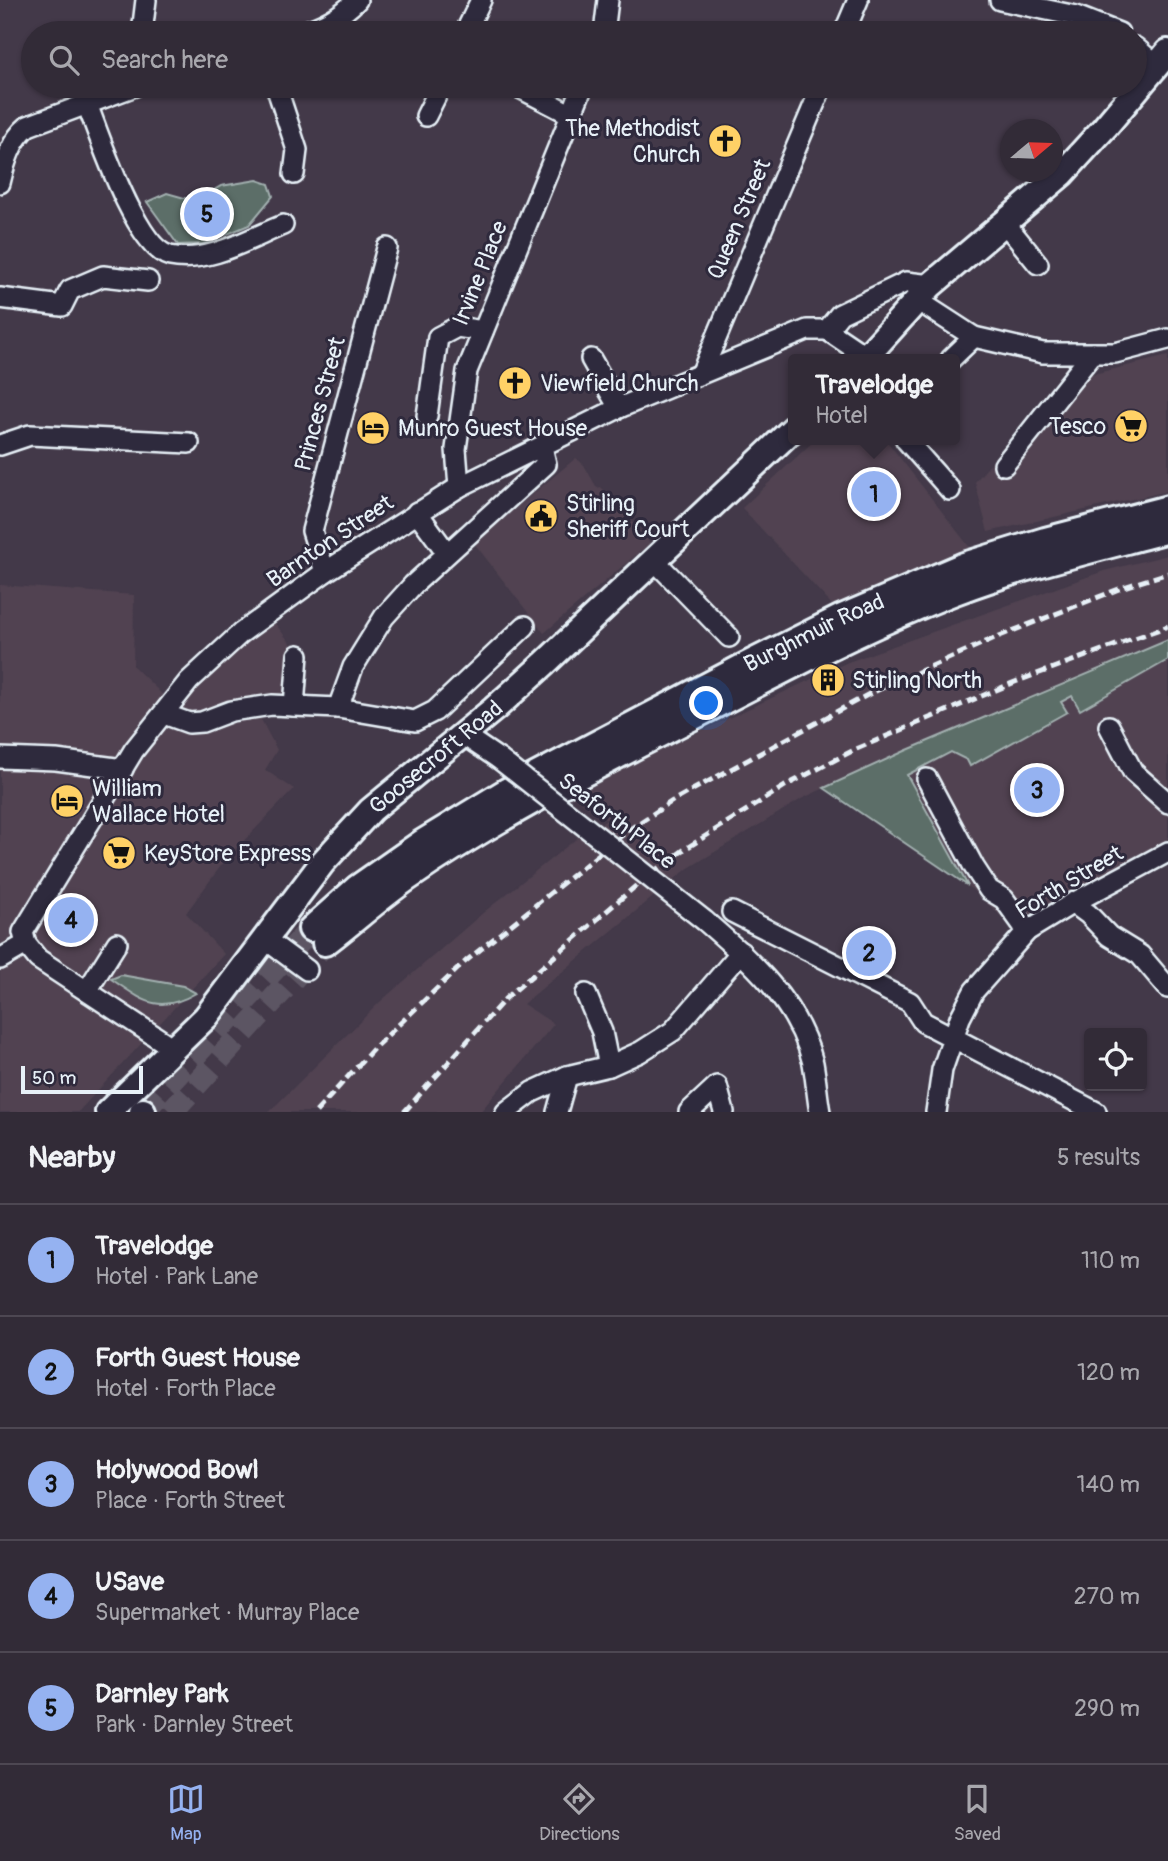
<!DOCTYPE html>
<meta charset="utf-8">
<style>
body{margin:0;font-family:Pangolin,sans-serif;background:#3a333f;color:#f1f3f6}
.controls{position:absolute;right:21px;bottom:21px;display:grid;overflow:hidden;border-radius:7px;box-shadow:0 2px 5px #0004}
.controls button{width:63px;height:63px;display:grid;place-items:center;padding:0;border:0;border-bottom:2px solid #4d4752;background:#322b37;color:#f1f3f6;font:35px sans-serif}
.compass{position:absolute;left:1000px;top:119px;width:63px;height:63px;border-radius:50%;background:#322b37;box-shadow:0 2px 5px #0004;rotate:71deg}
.scale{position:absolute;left:21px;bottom:18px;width:122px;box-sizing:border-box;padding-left:7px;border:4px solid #e8f1f8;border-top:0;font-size:19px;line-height:24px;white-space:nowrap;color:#e8f1f8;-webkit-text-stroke:5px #2f2a3d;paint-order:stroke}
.you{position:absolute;left:707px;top:704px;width:24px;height:24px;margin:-18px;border:5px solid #fff;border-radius:50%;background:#1a73e8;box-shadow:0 0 0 10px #1a73e833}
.badge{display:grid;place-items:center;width:46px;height:46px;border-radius:50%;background:#95b2f1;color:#111;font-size:23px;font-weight:700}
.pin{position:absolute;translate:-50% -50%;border:4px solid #fff;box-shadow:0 2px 7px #0006}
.popup{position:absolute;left:788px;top:354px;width:172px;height:91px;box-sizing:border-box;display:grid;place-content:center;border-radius:7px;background:#322b37;filter:drop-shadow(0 2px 5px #0005);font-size:23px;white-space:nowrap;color:#a8a7ad}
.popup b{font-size:26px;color:#f1f3f6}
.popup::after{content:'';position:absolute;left:50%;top:100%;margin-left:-14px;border:14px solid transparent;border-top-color:#322b37}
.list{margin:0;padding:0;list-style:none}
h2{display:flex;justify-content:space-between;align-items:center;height:91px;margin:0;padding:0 28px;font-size:30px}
h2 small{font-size:23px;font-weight:400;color:#a8a7ad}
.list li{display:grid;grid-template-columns:46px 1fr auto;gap:21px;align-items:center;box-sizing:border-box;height:112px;padding:0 28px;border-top:2px solid #4d4752}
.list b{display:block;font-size:26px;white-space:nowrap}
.list p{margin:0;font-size:23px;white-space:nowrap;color:#a8a7ad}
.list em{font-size:23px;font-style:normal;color:#a8a7ad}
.icon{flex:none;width:38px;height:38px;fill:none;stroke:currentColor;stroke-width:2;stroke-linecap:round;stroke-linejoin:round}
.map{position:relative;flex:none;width:1168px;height:1112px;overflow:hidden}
.search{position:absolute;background:#322b37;box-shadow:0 2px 5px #0004;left:21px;right:21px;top:21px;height:77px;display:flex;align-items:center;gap:18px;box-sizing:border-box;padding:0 24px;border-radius:38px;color:#a8a7ad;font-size:26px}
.sheet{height:651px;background:#322b37}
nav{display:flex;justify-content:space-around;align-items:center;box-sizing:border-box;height:98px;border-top:2px solid #4d4752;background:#322b37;font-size:19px;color:#a8a7ad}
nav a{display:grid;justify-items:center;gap:4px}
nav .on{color:#95b2f1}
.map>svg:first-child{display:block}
</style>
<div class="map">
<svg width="1168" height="1112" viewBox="0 0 1168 1112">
<rect width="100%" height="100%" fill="#433949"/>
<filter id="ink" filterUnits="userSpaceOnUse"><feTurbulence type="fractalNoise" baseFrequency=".0143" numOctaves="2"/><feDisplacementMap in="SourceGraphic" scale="14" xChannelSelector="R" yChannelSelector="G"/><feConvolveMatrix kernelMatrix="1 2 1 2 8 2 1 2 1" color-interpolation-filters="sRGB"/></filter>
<g filter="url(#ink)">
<g fill="#514351">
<polygon points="1168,356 1168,491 988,532 975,482 1064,378 1098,373"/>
<polygon points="815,440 886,440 971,549 833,606 742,508"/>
<polygon points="576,458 584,465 597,488 601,487 650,543 544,633 474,543"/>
<polygon points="1168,555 1168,640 905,751 803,798 687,869 523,1004 554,1024 480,1112 269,1112 381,1001 484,912 580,836 607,820 569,793 848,662 1104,571"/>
<polygon points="0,585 134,595 133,666 166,698 263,608 301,657 292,711 257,712 277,750 265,770 294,789 226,859 186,913 224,954 78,1112 0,1112"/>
<polygon points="1168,660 1168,839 1011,925 968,886 907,775 951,752 967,760 970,765 1066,712 1061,702 1072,695 1080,710"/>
</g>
<g fill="#5c6e67" stroke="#a2b0b0" stroke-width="2">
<polygon points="257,180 269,184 273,196 249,225 203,244 178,245 147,202 167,193 195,201 221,186"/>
<polygon points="1168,640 1168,660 1080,710 1072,696 1061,702 1067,712 970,766 967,760 951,752 907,775 968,886 824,788 905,751"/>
<path d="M121 975 183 986 196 993C158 1015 144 1001 111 979Z"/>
</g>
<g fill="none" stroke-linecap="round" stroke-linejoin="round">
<g stroke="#5c5563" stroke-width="24" stroke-dasharray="24 12" stroke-linecap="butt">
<polyline points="143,1111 311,929"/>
<polyline points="171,1112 325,943"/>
</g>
<g stroke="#e8f1f8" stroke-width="24">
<g id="minor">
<polyline points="1000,0 1076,16 1119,33"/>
<polyline points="142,33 146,0"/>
<path d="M300 33C323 26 340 17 357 0"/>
<polyline points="465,33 481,0"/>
<polyline points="604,33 608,0"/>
<polyline points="844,33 858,0"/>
<polyline points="1135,47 1157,66"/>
<polyline points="276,86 297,150 294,174"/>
<polyline points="518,87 570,114"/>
<path d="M87 104C99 135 136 248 170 256 208 264 249 239 283 225"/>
<polyline points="426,116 441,86"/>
<path d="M0 183C5 162 11 140 28 126L135 86"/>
<polyline points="1004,222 1038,264"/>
<polyline points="0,298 62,306 70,290 103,276 148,281"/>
<polyline points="917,300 974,337 1043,353 1115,353 1168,339"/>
<polyline points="827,330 840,314 906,282 931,285"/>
<polyline points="591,359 619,408"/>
<polyline points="951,359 974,337"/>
<polyline points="702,372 822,86"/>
<polyline points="427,416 438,337 457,327 483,331"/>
<polyline points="906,440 950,490"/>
<polyline points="0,445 30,435 189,443"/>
<polyline points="1004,465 1093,353"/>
<polyline points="459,487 456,449 467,371 583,86"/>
<polyline points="417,512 447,553"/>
<polyline points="654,560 729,637"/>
<polyline points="325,572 312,531 387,248"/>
<polyline points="294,706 298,655"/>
<polyline points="338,708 353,667 384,617 413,585 546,464 542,447"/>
<polyline points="164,714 189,723 202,722 231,711 272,705 338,708 415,721 435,711 525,626"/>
<polyline points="1109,726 1133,772 1168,803"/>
<polyline points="462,734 499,759"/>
<polyline points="0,758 56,760 123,769"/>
<polyline points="927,779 974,867 989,890 1004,899 1027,931"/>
<polyline points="1073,903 1088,914 1109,936 1140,955 1168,988"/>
<polyline points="732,912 910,1002 923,1022 1096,1112"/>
<path d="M705 921C751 961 798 1002 813 1063 816 1079 817 1096 820 1112"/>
<polyline points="265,939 307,970"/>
<polyline points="0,959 26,944"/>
<polyline points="87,991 117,943"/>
<polyline points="586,994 602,1032 609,1066"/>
<polyline points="173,1048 38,959 26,944 23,932 134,750 189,681 241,633 325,572 459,487 619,408 807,330 827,330 867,357"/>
<polyline points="506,1112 532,1092 567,1076 609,1066 640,1052 673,1031 741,952"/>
<polyline points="557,1112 567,1076"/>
<polyline points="689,1112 717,1086 724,1112"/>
<polyline points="936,1112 942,1070 960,1018 974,991 1027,931 1073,903 1168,852"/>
</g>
</g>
<g stroke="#e8f1f8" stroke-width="30">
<g id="major">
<polyline points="864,359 931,285 1063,173 1105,127 1168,52"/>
<path id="s1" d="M311 929 358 887 421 843 508 790 740 668 842 617 964 565 1045 540 1168 508"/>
<path d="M325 943C353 922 379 898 408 878 502 813 606 762 707 710 788 668 870 625 955 592 1024 566 1097 549 1168 530"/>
<path id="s2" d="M108 1112 206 1017 323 862 371 810 494 709 544 664 794 428"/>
<polyline points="142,1112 143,1111"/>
</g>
</g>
<use href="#minor" stroke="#2f2a3d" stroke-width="19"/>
<use href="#major" stroke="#2f2a3d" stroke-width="24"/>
<g stroke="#e8f1f8" stroke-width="5" stroke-dasharray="10 5" stroke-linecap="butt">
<polyline points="316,1112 374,1048 466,961 630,829 674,800 871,693 997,637 1124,587 1168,573"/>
<polyline points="404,1112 505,999 638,884 685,849 785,786 854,750 1015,682 1168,626"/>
</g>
<g stroke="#e8f1f8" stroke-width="24" stroke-linecap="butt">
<polyline id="minor-bridge" points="499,759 705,921"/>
</g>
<use href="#minor-bridge" stroke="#2f2a3d" stroke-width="19"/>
</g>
</g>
<defs>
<g id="church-disc" transform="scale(1.75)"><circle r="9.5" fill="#ffd166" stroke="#2f2a3d"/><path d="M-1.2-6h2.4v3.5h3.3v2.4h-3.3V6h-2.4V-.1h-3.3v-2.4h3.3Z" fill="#111"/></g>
<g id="supermarket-disc" transform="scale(1.75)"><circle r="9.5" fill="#ffd166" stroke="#2f2a3d"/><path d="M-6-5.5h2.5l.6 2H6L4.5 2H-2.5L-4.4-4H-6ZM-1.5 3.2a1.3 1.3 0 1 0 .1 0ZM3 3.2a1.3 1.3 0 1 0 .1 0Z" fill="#111"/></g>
<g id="hotel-disc" transform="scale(1.75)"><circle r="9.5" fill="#ffd166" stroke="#2f2a3d"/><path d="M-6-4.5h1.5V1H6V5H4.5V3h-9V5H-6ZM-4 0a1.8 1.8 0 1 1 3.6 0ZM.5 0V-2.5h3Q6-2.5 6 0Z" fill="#111"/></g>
<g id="civic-disc" transform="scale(1.75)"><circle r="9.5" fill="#ffd166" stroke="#2f2a3d"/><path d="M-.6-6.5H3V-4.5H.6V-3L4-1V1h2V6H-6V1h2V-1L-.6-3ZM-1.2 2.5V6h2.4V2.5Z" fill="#111"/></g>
<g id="building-disc" transform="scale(1.75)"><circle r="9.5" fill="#ffd166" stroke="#2f2a3d"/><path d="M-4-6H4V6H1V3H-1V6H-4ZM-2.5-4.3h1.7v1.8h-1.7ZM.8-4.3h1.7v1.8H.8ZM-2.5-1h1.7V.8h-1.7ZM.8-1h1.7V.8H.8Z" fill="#111"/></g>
</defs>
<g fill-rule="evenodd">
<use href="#church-disc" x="725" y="141"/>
<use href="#church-disc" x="515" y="383"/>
<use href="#supermarket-disc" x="1131" y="426"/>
<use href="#hotel-disc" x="373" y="428"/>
<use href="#civic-disc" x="541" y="516"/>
<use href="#building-disc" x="828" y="680"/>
<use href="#hotel-disc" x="67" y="801"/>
<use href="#supermarket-disc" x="119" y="853"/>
</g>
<g text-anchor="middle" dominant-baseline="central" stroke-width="6" stroke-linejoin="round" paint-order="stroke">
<g font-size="23" fill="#e8f1f8" stroke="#2f2a3d" text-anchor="start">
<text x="700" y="128" text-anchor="end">The Methodist<tspan x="700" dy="26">Church</tspan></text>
<text x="540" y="383">Viewfield Church</text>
<text x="1106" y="426" text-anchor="end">Tesco</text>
<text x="398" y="428">Munro Guest House</text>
<text x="566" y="503">Stirling<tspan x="566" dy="26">Sheriff Court</tspan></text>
<text x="852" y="680">Stirling North</text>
<text x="92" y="788">William<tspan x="92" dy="26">Wallace Hotel</tspan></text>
<text x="144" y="853">KeyStore Express</text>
</g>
<g font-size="23" fill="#e8f1f8" stroke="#2f2a3d">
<text transform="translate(739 219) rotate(-67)">Queen Street</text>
<text transform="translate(480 273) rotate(-68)">Irvine Place</text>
<text transform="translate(320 404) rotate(-75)">Princes Street</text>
<text transform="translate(330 541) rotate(-34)">Barnton Street</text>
<text stroke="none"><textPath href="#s1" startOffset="586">Burghmuir Road</textPath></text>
<text stroke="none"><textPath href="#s2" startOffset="485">Goosecroft Road</textPath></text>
<text transform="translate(617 821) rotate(38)">Seaforth Place</text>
<text transform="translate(1069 882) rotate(-31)">Forth Street</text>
</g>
</g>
</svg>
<div class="controls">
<button><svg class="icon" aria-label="locate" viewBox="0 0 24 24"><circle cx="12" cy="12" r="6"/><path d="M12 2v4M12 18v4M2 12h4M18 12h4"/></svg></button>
</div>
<svg class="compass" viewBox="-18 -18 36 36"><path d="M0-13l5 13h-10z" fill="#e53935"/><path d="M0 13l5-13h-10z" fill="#a8a7ad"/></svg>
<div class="scale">50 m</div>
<div class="you"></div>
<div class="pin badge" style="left:874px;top:494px">1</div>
<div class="popup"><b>Travelodge</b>Hotel</div>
<div class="pin badge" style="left:869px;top:953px">2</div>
<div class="pin badge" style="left:1037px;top:790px">3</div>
<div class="pin badge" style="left:71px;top:920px">4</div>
<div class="pin badge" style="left:207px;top:214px">5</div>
<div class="search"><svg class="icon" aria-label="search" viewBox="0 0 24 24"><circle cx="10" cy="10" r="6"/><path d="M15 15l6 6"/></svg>Search here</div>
</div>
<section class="sheet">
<h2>Nearby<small>5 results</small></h2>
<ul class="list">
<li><span class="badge">1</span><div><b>Travelodge</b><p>Hotel · Park Lane</p></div><em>110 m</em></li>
<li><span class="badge">2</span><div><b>Forth Guest House</b><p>Hotel · Forth Place</p></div><em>120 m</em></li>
<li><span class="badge">3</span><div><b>Holywood Bowl</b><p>Place · Forth Street</p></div><em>140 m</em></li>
<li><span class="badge">4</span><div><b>USave</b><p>Supermarket · Murray Place</p></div><em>270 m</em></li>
<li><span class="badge">5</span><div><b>Darnley Park</b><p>Park · Darnley Street</p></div><em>290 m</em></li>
</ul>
</section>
<nav>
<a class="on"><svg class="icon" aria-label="map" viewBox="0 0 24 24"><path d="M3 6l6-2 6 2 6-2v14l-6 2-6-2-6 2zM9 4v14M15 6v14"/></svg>Map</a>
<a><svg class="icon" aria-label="directions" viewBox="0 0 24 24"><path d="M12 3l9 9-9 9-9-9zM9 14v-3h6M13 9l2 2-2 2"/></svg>Directions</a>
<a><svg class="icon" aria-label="saved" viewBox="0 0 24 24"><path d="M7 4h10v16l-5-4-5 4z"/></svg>Saved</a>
</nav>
